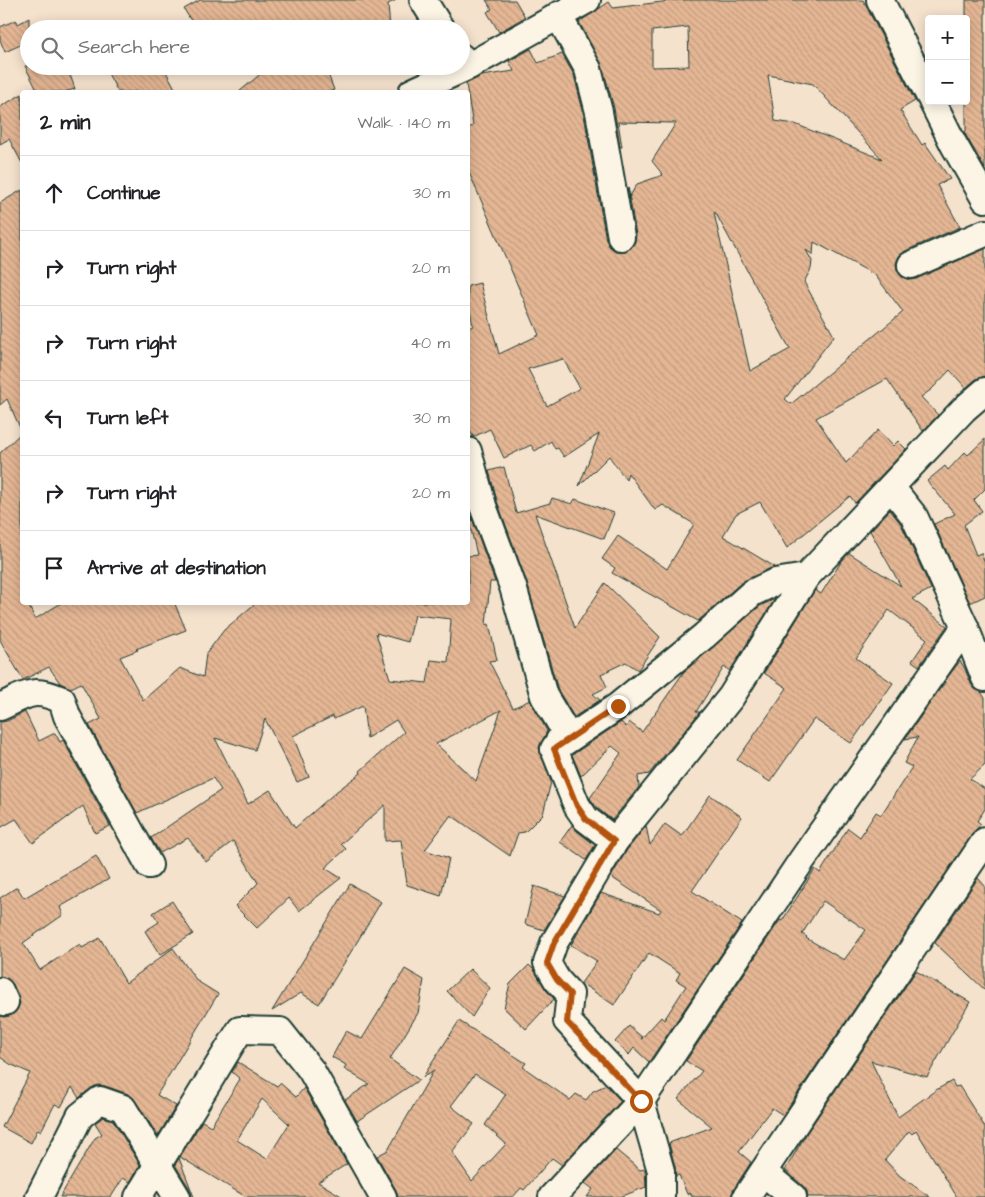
<!DOCTYPE html>
<meta charset="utf-8">
<style>
body{margin:0;font-family:"Architects Daughter",sans-serif;background:#f2f2f2;color:#202124}
.controls{position:absolute;right:15px;top:15px;display:grid;overflow:hidden;border-radius:5px;box-shadow:0 2px 12px #0003}
.controls button{width:45px;height:45px;display:grid;place-items:center;padding:0;border:0;border-bottom:1px solid #e0e0e0;background:#fff;color:#202124;font:25px sans-serif}
.stop{position:absolute;width:15px;height:15px;margin:-11px;border:4px solid #b45309;border-radius:50%;background:#fff}
.stop.end{background:#b45309;border-color:#fff;box-shadow:0 1px 5px #0008}
.list{margin:0;padding:0;list-style:none}
h2{display:flex;justify-content:space-between;align-items:center;height:65px;margin:0;padding:0 20px;font-size:21px}
h2 small{font-size:16px;font-weight:400;color:#757577}
.list li{display:grid;grid-template-columns:32px 1fr auto;gap:15px;align-items:center;box-sizing:border-box;height:75px;padding:0 20px;border-top:1px solid #e0e0e0}
.list b{display:block;font-size:19px;white-space:nowrap}
.list em{font-size:16px;font-style:normal;color:#757577}
.icon{flex:none;width:28px;height:28px;fill:none;stroke:currentColor;stroke-width:2;stroke-linecap:round;stroke-linejoin:round}
.map{position:relative;flex:none;width:985px;height:1197px;overflow:hidden}
.search{position:absolute;background:#fff;box-shadow:0 2px 12px #0003;left:20px;top:20px;width:450px;height:55px;display:flex;align-items:center;gap:12px;box-sizing:border-box;padding:0 18px;border-radius:28px;color:#757577;font-size:19px}
.panel{position:absolute;background:#fff;box-shadow:0 2px 12px #0003;left:20px;top:90px;width:450px;height:515px;border-radius:5px}
.map>svg:first-child{display:block}
</style>
<div class="map">
<svg width="985" height="1197" viewBox="0 0 985 1197">
<defs>
<pattern id="building-back-hatch" width="6" height="6" patternUnits="userSpaceOnUse" patternTransform="scale(1.25)"><rect width="6" height="6" fill="#e4b694"/><path d="M-1 5l2 2M0 0l6 6M5-1l2 2" fill="none" stroke="#c39d80"/></pattern>
</defs>
<rect width="100%" height="100%" fill="#f5e2cd"/>
<filter id="ink" filterUnits="userSpaceOnUse"><feTurbulence type="fractalNoise" baseFrequency=".02" numOctaves="2"/><feDisplacementMap in="SourceGraphic" scale="10" xChannelSelector="R" yChannelSelector="G"/><feConvolveMatrix kernelMatrix="1 2 1 2 8 2 1 2 1" color-interpolation-filters="sRGB"/></filter>
<g filter="url(#ink)">
<g fill="url(#building-back-hatch)" stroke="#1f3d34" fill-rule="evenodd">
<polygon points="200,0 396,0 388,4 390,29 355,29 354,22 341,29 196,29 184,9"/>
<polygon points="486,0 515,0 525,17 499,32 487,12 492,9"/>
<path d="M678 0H863L915 101 900 110 922 145 925 143 950 179 937 185 960 227 905 251 899 256 896 263 897 271 902 277 910 280 916 279 985 249V376L976 379 966 388 950 370 932 389 921 397 938 415 923 431 887 379 816 418 846 463 878 430 893 446 898 441 906 449 855 503 850 496 787 548 760 502 736 514 723 536 775 567 742 582 698 621 612 573 615 568 602 559 618 536 667 569 694 524 663 505 655 510 628 473 626 480 609 456 579 486 599 434 564 457 558 448 555 449 551 441 535 451 531 445 504 458 490 429 473 437 468 425V328L473 326 468 300V286L480 283 499 354 539 335 468 170V128L473 126 466 84 481 76 514 71 509 61 531 49 538 63 562 54 574 75 584 115 606 240 609 246 615 251 624 252 631 248 635 242 636 235 628 188 630 196 637 184 663 175 652 161 676 123 618 122 622 147H620L614 108 602 65 579 22 609 2 613 8ZM688 27 689 66 652 67V31ZM768 75 813 84 882 159 795 124 775 121ZM715 212 790 349 750 371 714 213ZM814 242 875 275 903 312 791 404 785 399 834 336 804 282 811 269 812 261 806 250 813 255ZM563 359 580 388 547 406 528 369Z"/>
<polygon points="966,0 985,0 985,169 964,132 966,131"/>
<polygon points="29,18 29,41 5,52 0,40 0,27 16,20 18,24"/>
<polygon points="25,66 67,66 75,89 64,92 38,92"/>
<polygon points="104,66 163,66 177,92 118,92"/>
<polygon points="270,66 325,66 334,90 331,91 332,92 239,92"/>
<polygon points="22,94 22,163 9,139 0,144 0,107"/>
<polygon points="22,190 22,432 7,399 0,405 0,203"/>
<path d="M22 432V602H27L35 619 63 602H174L186 630 136 649 138 650 120 657 143 700 180 668 203 677 206 654 224 630 257 602H468V556L477 555 468 517 469 510 495 582H490L486 625 489 624 497 660 489 661 513 708 530 700 547 731 539 748 551 782 543 814 525 832 518 833 510 856 451 815 425 850 449 858 441 896 407 885 401 840 385 841V805L341 844 346 849 325 868 341 878 299 911 289 898 257 928 235 906 258 883 233 841 206 862 188 838 160 853 151 838 221 790 213 778 137 813 89 725 101 719 81 683 71 688 60 683 49 667 23 680 0 640V453ZM415 615 451 619 448 662 431 660 427 683 390 679 376 633 408 642ZM363 706 367 738 396 720 404 732 360 771 361 773 337 791 295 828 270 790 248 804 215 738 255 750 265 719 297 782 309 777 293 736 333 716 334 719ZM501 710 476 781 436 744Z"/>
<polygon points="985,439 985,489 974,500 982,511 964,525 976,555 981,553 985,563 985,596 970,603 934,524 955,514 927,481 945,466 948,470 965,452 968,455"/>
<polygon points="504,467 516,513 550,503 552,498 572,504 575,499 614,513 604,539 535,514 575,628 605,583 660,637 638,670 626,662 601,674 607,687 593,694 600,700 574,717 558,690 527,583 497,501 489,471"/>
<polygon points="890,510 901,524 931,589 912,599 947,626 919,666 912,661 927,639 889,610 856,658 893,683 851,743 814,719 770,782 737,760 787,688 764,673 815,590 821,594 841,562 849,553 901,586 870,531"/>
<polygon points="775,599 730,671 724,667 696,712 700,712 649,774 638,776 639,787 612,820 597,808 590,798 621,753 612,746 581,776 572,755 621,722 626,727 629,722 642,732 683,673 694,663 696,664 700,658 760,606"/>
<path d="M960 661 965 669 971 684 975 689 981 692 985 698V765L970 779 985 789V809L977 821 981 824 973 833 783 1115 772 1108 739 1152 751 1162 734 1189 731 1197H693L690 1193 687 1194 679 1175 676 1176 675 1167 669 1143 712 1127 678 1099 702 1071 686 1061 780 920 782 921 815 869 820 873 848 828 860 837 876 812 881 815 912 767 904 763 918 737 905 739 942 686 946 683 944 682ZM823 901 866 930 844 960 806 938 807 937 802 934Z"/>
<polygon points="25,712 39,741 55,733 60,742 63,740 110,826 95,833 83,806 33,843 16,819 0,828 0,722 7,721"/>
<polygon points="710,795 742,817 692,891 742,923 649,1062 634,1048 629,1055 615,1042 629,1026 643,1038 641,1039 661,1017 664,1020 686,986 676,980 680,973 649,953 614,1005 581,983 597,961 571,945 601,893 659,913 661,910 611,877 627,850 646,826 650,845 665,824 682,836"/>
<polygon points="572,825 577,831 595,845 586,860 560,842"/>
<polygon points="96,856 109,879 60,907 63,915 23,943 40,970 80,944 82,948 100,938 126,983 173,948 197,981 218,994 157,1095 176,1106 158,1136 135,1100 128,1094 105,1086 98,1085 91,1088 79,1098 72,1087 61,1107 55,1104 41,1131 38,1129 31,1143 2,1127 30,1073 10,1064 0,1057 0,1016 4,1017 12,1015 17,1010 20,1003 13,984 8,979 0,976 0,898 17,887 24,898"/>
<polygon points="978,878 985,886 985,990 935,943"/>
<polygon points="350,884 381,902 357,942 319,1004 301,993 272,1011"/>
<polygon points="534,886 565,896 544,930 525,924"/>
<polygon points="172,901 193,934 160,955 145,931 159,922 153,913"/>
<polygon points="529,965 534,970 546,990 554,999 526,1029 504,1008 510,984"/>
<polygon points="405,969 424,980 418,1013 390,1059 419,1080 357,1121 345,1100 369,1084 344,1069 346,1065 332,1057 346,1031 362,1039"/>
<polygon points="470,969 490,988 472,1017 447,991"/>
<polygon points="916,971 970,1002 927,1077 871,1061 898,1117 936,1090 952,1081 955,1087 959,1086 985,1127 985,1197 957,1197 916,1130 912,1134 909,1131 885,1160 900,1176 930,1197 808,1197 807,1191 803,1186 785,1170 808,1131"/>
<path d="M459 1021 526 1063 523 1067 570 1100 576 1094 586 1100 593 1091 606 1085 621 1101 562 1165 552 1158 524 1190 521 1188 513 1197H398L396 1190 377 1156 388 1150 434 1070 423 1077ZM475 1074 506 1094 485 1125 506 1144 472 1181 452 1152 474 1124 451 1106Z"/>
<path d="M238 1062 277 1086 280 1083 296 1097 304 1088 347 1164 318 1182 343 1197H246L180 1157 202 1121 211 1126 240 1079 232 1072ZM262 1099 289 1124 267 1159 237 1140Z"/>
<polygon points="103,1117 113,1120 140,1165 130,1182 123,1178 111,1197 60,1197 95,1138 102,1134 95,1123"/>
<polygon points="616,1150 640,1170 645,1169 646,1187 620,1197 587,1197 593,1189 585,1183"/>
<polygon points="179,1158 194,1197 192,1197 190,1189 175,1165"/>
</g>
<g fill="none" stroke-linecap="round" stroke-linejoin="round">
<g stroke="#1f3d34" stroke-width="30">
<g id="minor">
<polyline points="423,0 441,29"/>
<polyline points="880,0 929,95"/>
<polyline points="558,15 588,69 599,112 621,237"/>
<polyline points="461,57 469,66 587,0"/>
<polyline points="412,92 469,66"/>
<polyline points="932,101 954,145 985,199"/>
<polyline points="911,265 985,233"/>
<polyline points="468,451 483,506 513,587 544,696 565,731 554,749"/>
<polyline points="891,487 914,516 965,627 985,678"/>
<path d="M0 707C28 694 32 687 62 700L67 716 149 865"/>
<polyline points="615,841 586,819 577,806 554,749 618,706 704,636 752,593 775,582 806,577 964,409 985,391"/>
<polyline points="0,991 5,1002"/>
<polyline points="763,1172 793,1197"/>
<polyline points="39,1197 80,1116 100,1100 123,1108 177,1197"/>
<polyline points="138,1197 240,1030 280,1031 311,1070 383,1197"/>
<polyline points="552,1197 641,1101 802,860 965,627"/>
<polyline points="661,1197 661,1171 641,1101 567,1021 570,994 557,980 547,963 554,943 615,841 731,697 806,577"/>
<polyline points="746,1197 985,841"/>
</g>
</g>
<use href="#minor" stroke="#fcf5e5" stroke-width="26"/>
</g>
</g>
<g fill="none" stroke-linecap="round" stroke-linejoin="round" filter="url(#ink)">
<polyline stroke="#b45309" stroke-width="6" points="618,706 554,749 577,806 586,819 614,841 554,943 547,963 557,980 570,994 567,1022 641,1101"/>
</g>
</svg>
<div class="controls">
<button>+</button>
<button>−</button>
</div>
<div class="stop" style="left:641px;top:1101px"></div>
<div class="stop end" style="left:618px;top:706px"></div>
<div class="search"><svg class="icon" aria-label="search" viewBox="0 0 24 24"><circle cx="10" cy="10" r="6"/><path d="M15 15l6 6"/></svg>Search here</div>
<section class="panel">
<h2>2 min<small>Walk · 140 m</small></h2>
<ul class="list">
<li><svg class="icon" aria-label="ahead" viewBox="0 0 24 24"><path d="M12 20V5M6 11l6-6 6 6"/></svg><div><b>Continue</b></div><em>30 m</em></li>
<li><svg class="icon" aria-label="right" viewBox="0 0 24 24"><path d="M7 20v-9h11M14 6l5 5-5 5"/></svg><div><b>Turn right</b></div><em>20 m</em></li>
<li><svg class="icon" aria-label="right" viewBox="0 0 24 24"><path d="M7 20v-9h11M14 6l5 5-5 5"/></svg><div><b>Turn right</b></div><em>40 m</em></li>
<li><svg class="icon" aria-label="left" viewBox="0 0 24 24"><path d="M17 20v-9H6M10 6l-5 5 5 5"/></svg><div><b>Turn left</b></div><em>30 m</em></li>
<li><svg class="icon" aria-label="right" viewBox="0 0 24 24"><path d="M7 20v-9h11M14 6l5 5-5 5"/></svg><div><b>Turn right</b></div><em>20 m</em></li>
<li><svg class="icon" aria-label="arrive" viewBox="0 0 24 24"><path d="M6 21V4h12l-3 4 3 4H6"/></svg><div><b>Arrive at destination</b></div></li>
</ul>
</section>
</div>
